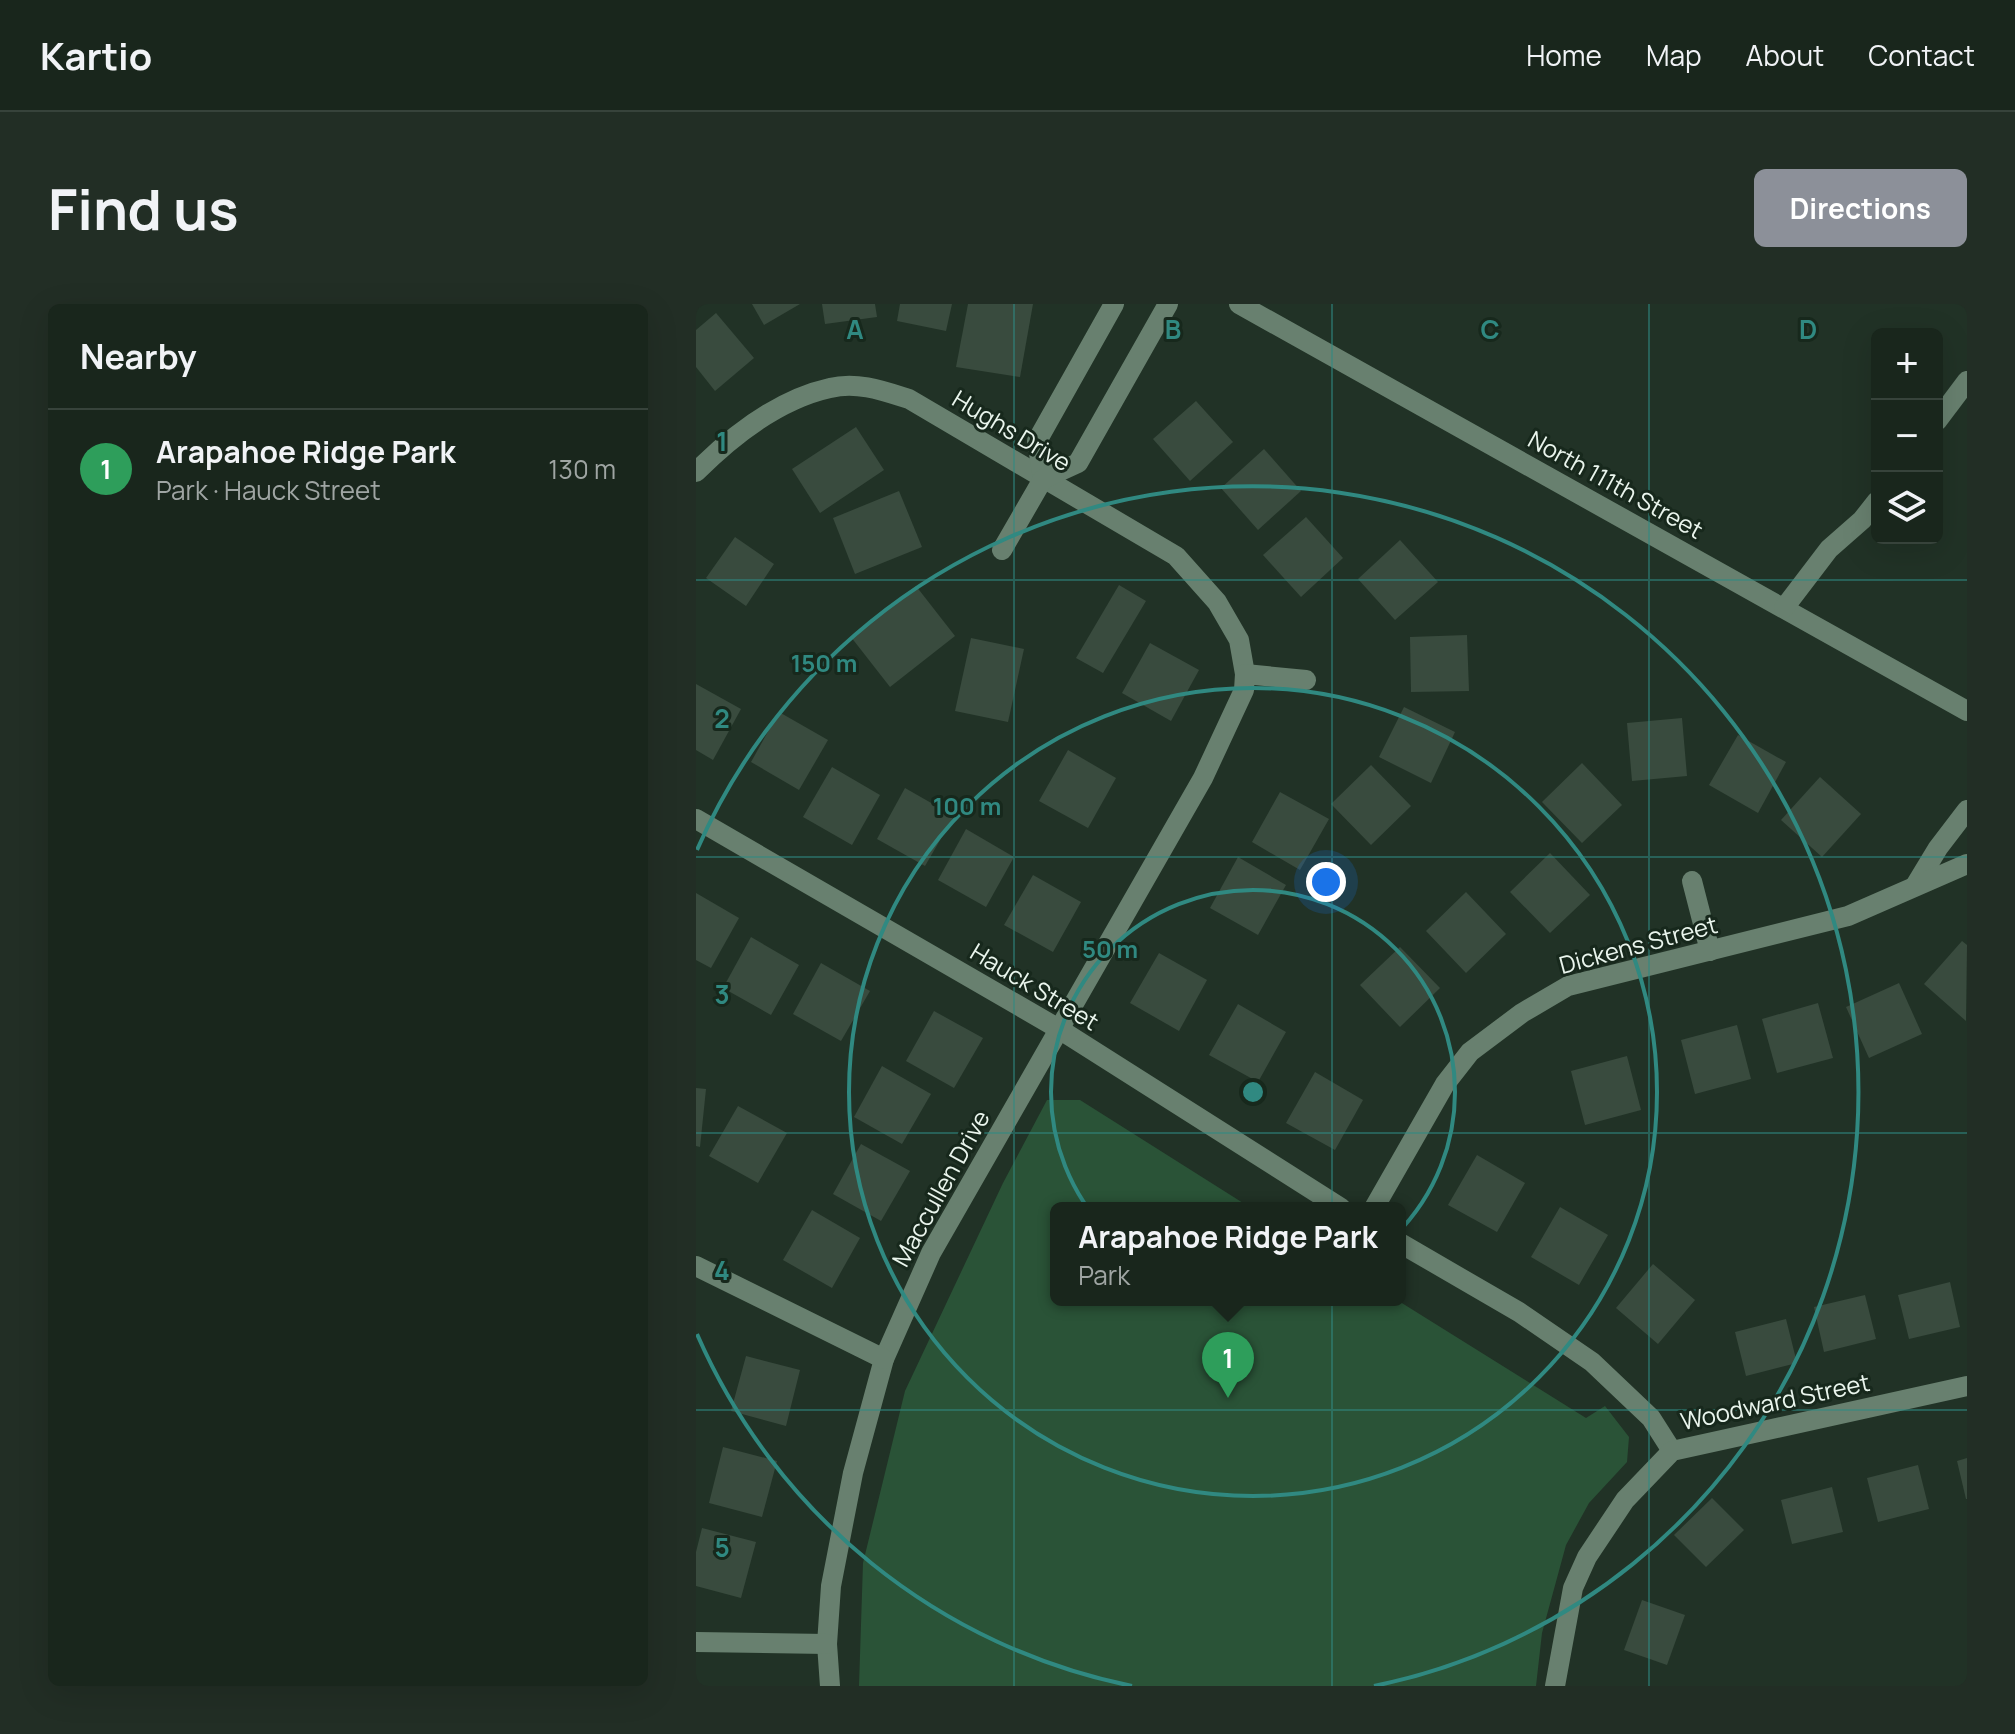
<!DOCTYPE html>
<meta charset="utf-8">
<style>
body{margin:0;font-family:Manrope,sans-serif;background:#222e25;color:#f1f3f6}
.controls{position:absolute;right:24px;top:24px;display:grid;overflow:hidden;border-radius:12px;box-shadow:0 8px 32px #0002}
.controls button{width:72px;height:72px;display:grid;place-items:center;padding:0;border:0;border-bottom:2px solid #37433b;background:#19261c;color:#f1f3f6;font:40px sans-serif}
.you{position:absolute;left:630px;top:578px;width:28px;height:28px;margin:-20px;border:6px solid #fff;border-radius:50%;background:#1a73e8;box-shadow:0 0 0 12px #1a73e833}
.badge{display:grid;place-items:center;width:52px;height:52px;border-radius:50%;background:#8c9099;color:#fff;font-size:26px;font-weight:700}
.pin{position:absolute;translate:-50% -66px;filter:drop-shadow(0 2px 4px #0008)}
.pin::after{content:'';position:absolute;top:42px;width:28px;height:24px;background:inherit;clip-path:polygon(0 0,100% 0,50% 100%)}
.popup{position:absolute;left:354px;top:898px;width:356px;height:104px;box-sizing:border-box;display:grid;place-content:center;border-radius:12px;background:#19261c;filter:drop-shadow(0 2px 6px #0005);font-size:26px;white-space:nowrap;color:#9fa5a3}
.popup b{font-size:30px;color:#f1f3f6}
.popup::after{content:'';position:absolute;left:50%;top:100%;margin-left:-16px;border:16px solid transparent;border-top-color:#19261c}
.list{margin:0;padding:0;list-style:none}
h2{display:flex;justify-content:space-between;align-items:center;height:104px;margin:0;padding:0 32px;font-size:34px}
h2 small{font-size:26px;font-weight:400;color:#9fa5a3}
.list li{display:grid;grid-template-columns:52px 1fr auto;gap:24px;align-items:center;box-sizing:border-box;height:120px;padding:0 32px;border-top:2px solid #37433b}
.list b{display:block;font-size:30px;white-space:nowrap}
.list p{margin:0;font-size:26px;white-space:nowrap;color:#9fa5a3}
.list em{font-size:26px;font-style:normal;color:#9fa5a3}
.icon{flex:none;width:44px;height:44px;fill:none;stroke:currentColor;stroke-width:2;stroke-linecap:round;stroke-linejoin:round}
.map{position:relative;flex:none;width:1271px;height:1382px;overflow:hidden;border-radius:12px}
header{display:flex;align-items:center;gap:48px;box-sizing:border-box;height:112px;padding:0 40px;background:#19261c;border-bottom:2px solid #37433b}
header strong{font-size:38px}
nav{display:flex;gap:44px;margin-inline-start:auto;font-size:28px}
.intro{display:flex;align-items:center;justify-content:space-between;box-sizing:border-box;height:192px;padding:0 48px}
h1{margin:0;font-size:56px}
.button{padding:20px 36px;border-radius:12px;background:#8c9099;color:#fff;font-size:28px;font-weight:700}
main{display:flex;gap:48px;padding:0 48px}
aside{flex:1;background:#19261c;border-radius:12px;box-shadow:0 8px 32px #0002}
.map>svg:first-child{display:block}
</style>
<header>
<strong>Kartio</strong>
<nav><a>Home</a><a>Map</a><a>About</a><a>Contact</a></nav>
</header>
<div class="intro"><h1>Find us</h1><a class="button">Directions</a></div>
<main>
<aside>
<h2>Nearby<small></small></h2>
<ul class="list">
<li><span class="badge" style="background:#2e9e5b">1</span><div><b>Arapahoe Ridge Park</b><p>Park · Hauck Street</p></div><em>130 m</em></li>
</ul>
</aside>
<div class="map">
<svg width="1271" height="1382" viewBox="0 0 1271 1382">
<rect width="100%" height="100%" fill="#213226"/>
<polygon fill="#2a5337" points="351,796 384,796 555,904 360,904 360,996 701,996 890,1114 909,1102 933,1133 931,1158 893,1199 870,1241 846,1329 840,1382 163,1382 167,1259 209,1087 307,879"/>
<g fill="#394b3e">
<polygon points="56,0 104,0 68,21"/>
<polygon points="126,0 179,0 181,13 129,20"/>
<polygon points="204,0 256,0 250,27 201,17"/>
<polygon points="272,0 337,0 324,73 260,63"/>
<polygon points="20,9 58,54 19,87 0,63 0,26"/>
<polygon points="500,97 537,138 494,177 457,135"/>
<polygon points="160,123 188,166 124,209 96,165"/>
<polygon points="568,145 605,187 562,226 525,184"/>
<polygon points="203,187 226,243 159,270 137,214"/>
<polygon points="610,213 647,254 605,293 567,251"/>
<polygon points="39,233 78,260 50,302 10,274"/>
<polygon points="704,236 742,278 699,316 662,275"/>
<polygon points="423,281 450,297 407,369 380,354"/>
<polygon points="220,282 259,332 194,383 155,333"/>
<polygon points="771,331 773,387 715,388 714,333"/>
<polygon points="275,334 328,345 312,418 259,407"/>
<polygon points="454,339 503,366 475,417 426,389"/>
<polygon points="0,380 45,405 17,456 0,446"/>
<polygon points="708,403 759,428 735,479 683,453"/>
<polygon points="83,408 132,436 103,486 55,458"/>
<polygon points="986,414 991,472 936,477 931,419"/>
<polygon points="1042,431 1090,458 1062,509 1013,481"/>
<polygon points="372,446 420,474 392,524 343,497"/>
<polygon points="886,459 926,501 886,539 846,498"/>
<polygon points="675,461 715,502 675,541 635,500"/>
<polygon points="136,463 184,491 156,541 107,513"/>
<polygon points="1124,473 1165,510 1126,553 1085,516"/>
<polygon points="209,484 258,512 229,562 181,535"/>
<polygon points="584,488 633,515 604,566 556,538"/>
<polygon points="270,525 318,553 290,603 242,576"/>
<polygon points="854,549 894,591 854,629 814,588"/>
<polygon points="542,553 590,581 562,631 514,604"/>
<polygon points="337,571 385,598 357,648 308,621"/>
<polygon points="770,588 810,630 770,669 730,627"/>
<polygon points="0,589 43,614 15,664 0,656"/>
<polygon points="55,633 103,661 75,711 27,684"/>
<polygon points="1266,637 1271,641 1270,717 1228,680"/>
<polygon points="704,643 744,684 704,723 664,681"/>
<polygon points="463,649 511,676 483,727 434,699"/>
<polygon points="125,659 174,687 145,737 97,710"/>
<polygon points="1203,679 1226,730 1173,754 1150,703"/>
<polygon points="1122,699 1137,754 1081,769 1066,715"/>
<polygon points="542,700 590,728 562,778 513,751"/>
<polygon points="238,707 287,734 258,784 210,757"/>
<polygon points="1041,721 1055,775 999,790 985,736"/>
<polygon points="931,752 945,806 889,821 875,767"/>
<polygon points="186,762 235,790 206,840 158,813"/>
<polygon points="619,768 667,796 639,846 590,819"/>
<polygon points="0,784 10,785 4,843 0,842"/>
<polygon points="42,802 91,829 62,879 13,852"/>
<polygon points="165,840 214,867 185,917 137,890"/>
<polygon points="781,851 829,879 801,928 752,901"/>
<polygon points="864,903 912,931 883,981 835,953"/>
<polygon points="116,906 164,934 136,984 87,956"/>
<polygon points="957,960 999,996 962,1040 920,1004"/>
<polygon points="1254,978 1264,1023 1213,1035 1202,991"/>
<polygon points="1169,991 1180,1035 1128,1048 1118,1003"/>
<polygon points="1090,1015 1101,1059 1050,1072 1039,1028"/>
<polygon points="50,1052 104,1066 90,1122 35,1107"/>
<polygon points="27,1143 81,1157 66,1213 13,1199"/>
<polygon points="1271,1154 1271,1195 1270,1195 1261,1157"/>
<polygon points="1222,1161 1233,1205 1182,1218 1171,1174"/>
<polygon points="1136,1183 1147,1228 1096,1240 1085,1196"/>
<polygon points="1016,1194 1048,1226 1010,1263 978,1231"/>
<polygon points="6,1224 60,1238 45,1294 0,1282 0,1248"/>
<polygon points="946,1296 989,1311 971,1361 928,1346"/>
</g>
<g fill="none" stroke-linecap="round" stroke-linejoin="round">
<g stroke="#68806f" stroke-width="20">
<polyline points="543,0 1271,407"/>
<polyline points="1241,117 1271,77"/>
<path d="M0 168C36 132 84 95 134 84 161 77 188 87 213 95L480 252 521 298 543 336 549 370 548 386 507 474 235 949 188 1055 157 1169 135 1282 131 1340 134 1382"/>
<polyline points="347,175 341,137 418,0"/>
<polyline points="306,246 347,175 382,159 472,0"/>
<polyline points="1088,304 1133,245 1166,216 1181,197"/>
<polyline points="549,370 610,376"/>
<polyline points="0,515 363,725 645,904"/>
<polyline points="996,577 1014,647"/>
<polyline points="1219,582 1242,544 1271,506"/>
<polyline points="678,904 749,780 774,748 826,709 872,682 1152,612 1271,560"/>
<polyline points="704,939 823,1008 896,1058 955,1114 976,1147"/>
<polyline points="0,962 188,1055"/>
<polyline points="0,1338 131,1340"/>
<polyline points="859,1382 877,1284 891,1253 929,1196 976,1147 1271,1082"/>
</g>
</g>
<path fill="none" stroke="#308981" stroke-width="2" stroke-opacity="0.55" d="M318 0V1382M636 0V1382M953 0V1382M0 276H1271M0 553H1271M0 829H1271M0 1106H1271"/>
<g fill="none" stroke="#308981" stroke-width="4">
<circle cx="557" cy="788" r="202"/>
<circle cx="557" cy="788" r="404"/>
<path d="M436 1382A606 606 0 0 1 1 1030M1 546A606 606 0 1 1 678 1382"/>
</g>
<g text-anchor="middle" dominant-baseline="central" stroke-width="6" stroke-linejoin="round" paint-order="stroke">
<g font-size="24" fill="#eaf5ed" stroke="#17281c">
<text transform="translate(316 126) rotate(31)">Hughs Drive</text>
<text transform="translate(920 180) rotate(29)">North 111th Street</text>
<text transform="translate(942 640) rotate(-15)">Dickens Street</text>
<text transform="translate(339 682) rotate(31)">Hauck Street</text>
<text transform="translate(244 884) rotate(-61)">Maccullen Drive</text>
<text transform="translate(1079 1097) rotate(-12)">Woodward Street</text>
</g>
</g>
<g font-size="26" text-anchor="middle" font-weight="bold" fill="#308981" stroke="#17281c" stroke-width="6" stroke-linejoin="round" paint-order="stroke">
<text x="159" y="35">A</text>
<text x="477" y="35">B</text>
<text x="794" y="35">C</text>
<text x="1112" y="35">D</text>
<text x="26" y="147">1</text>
<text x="26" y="424">2</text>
<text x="26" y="700">3</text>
<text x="26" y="976">4</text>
<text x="26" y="1253">5</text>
</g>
<circle cx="557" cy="788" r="12" fill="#308981" stroke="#17281c" stroke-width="4"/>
<g font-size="24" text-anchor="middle" font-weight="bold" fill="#308981" stroke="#17281c" stroke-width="6" stroke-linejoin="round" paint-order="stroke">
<text x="128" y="368">150 m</text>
<text x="271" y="511">100 m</text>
<text x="414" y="654">50 m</text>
</g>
</svg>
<div class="controls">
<button>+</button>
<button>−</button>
<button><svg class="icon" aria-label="layers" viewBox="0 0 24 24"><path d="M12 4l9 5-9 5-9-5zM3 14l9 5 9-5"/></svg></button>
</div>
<div class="you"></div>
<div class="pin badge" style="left:532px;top:1094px;background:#2e9e5b">1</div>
<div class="popup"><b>Arapahoe Ridge Park</b>Park</div>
</div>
</main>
